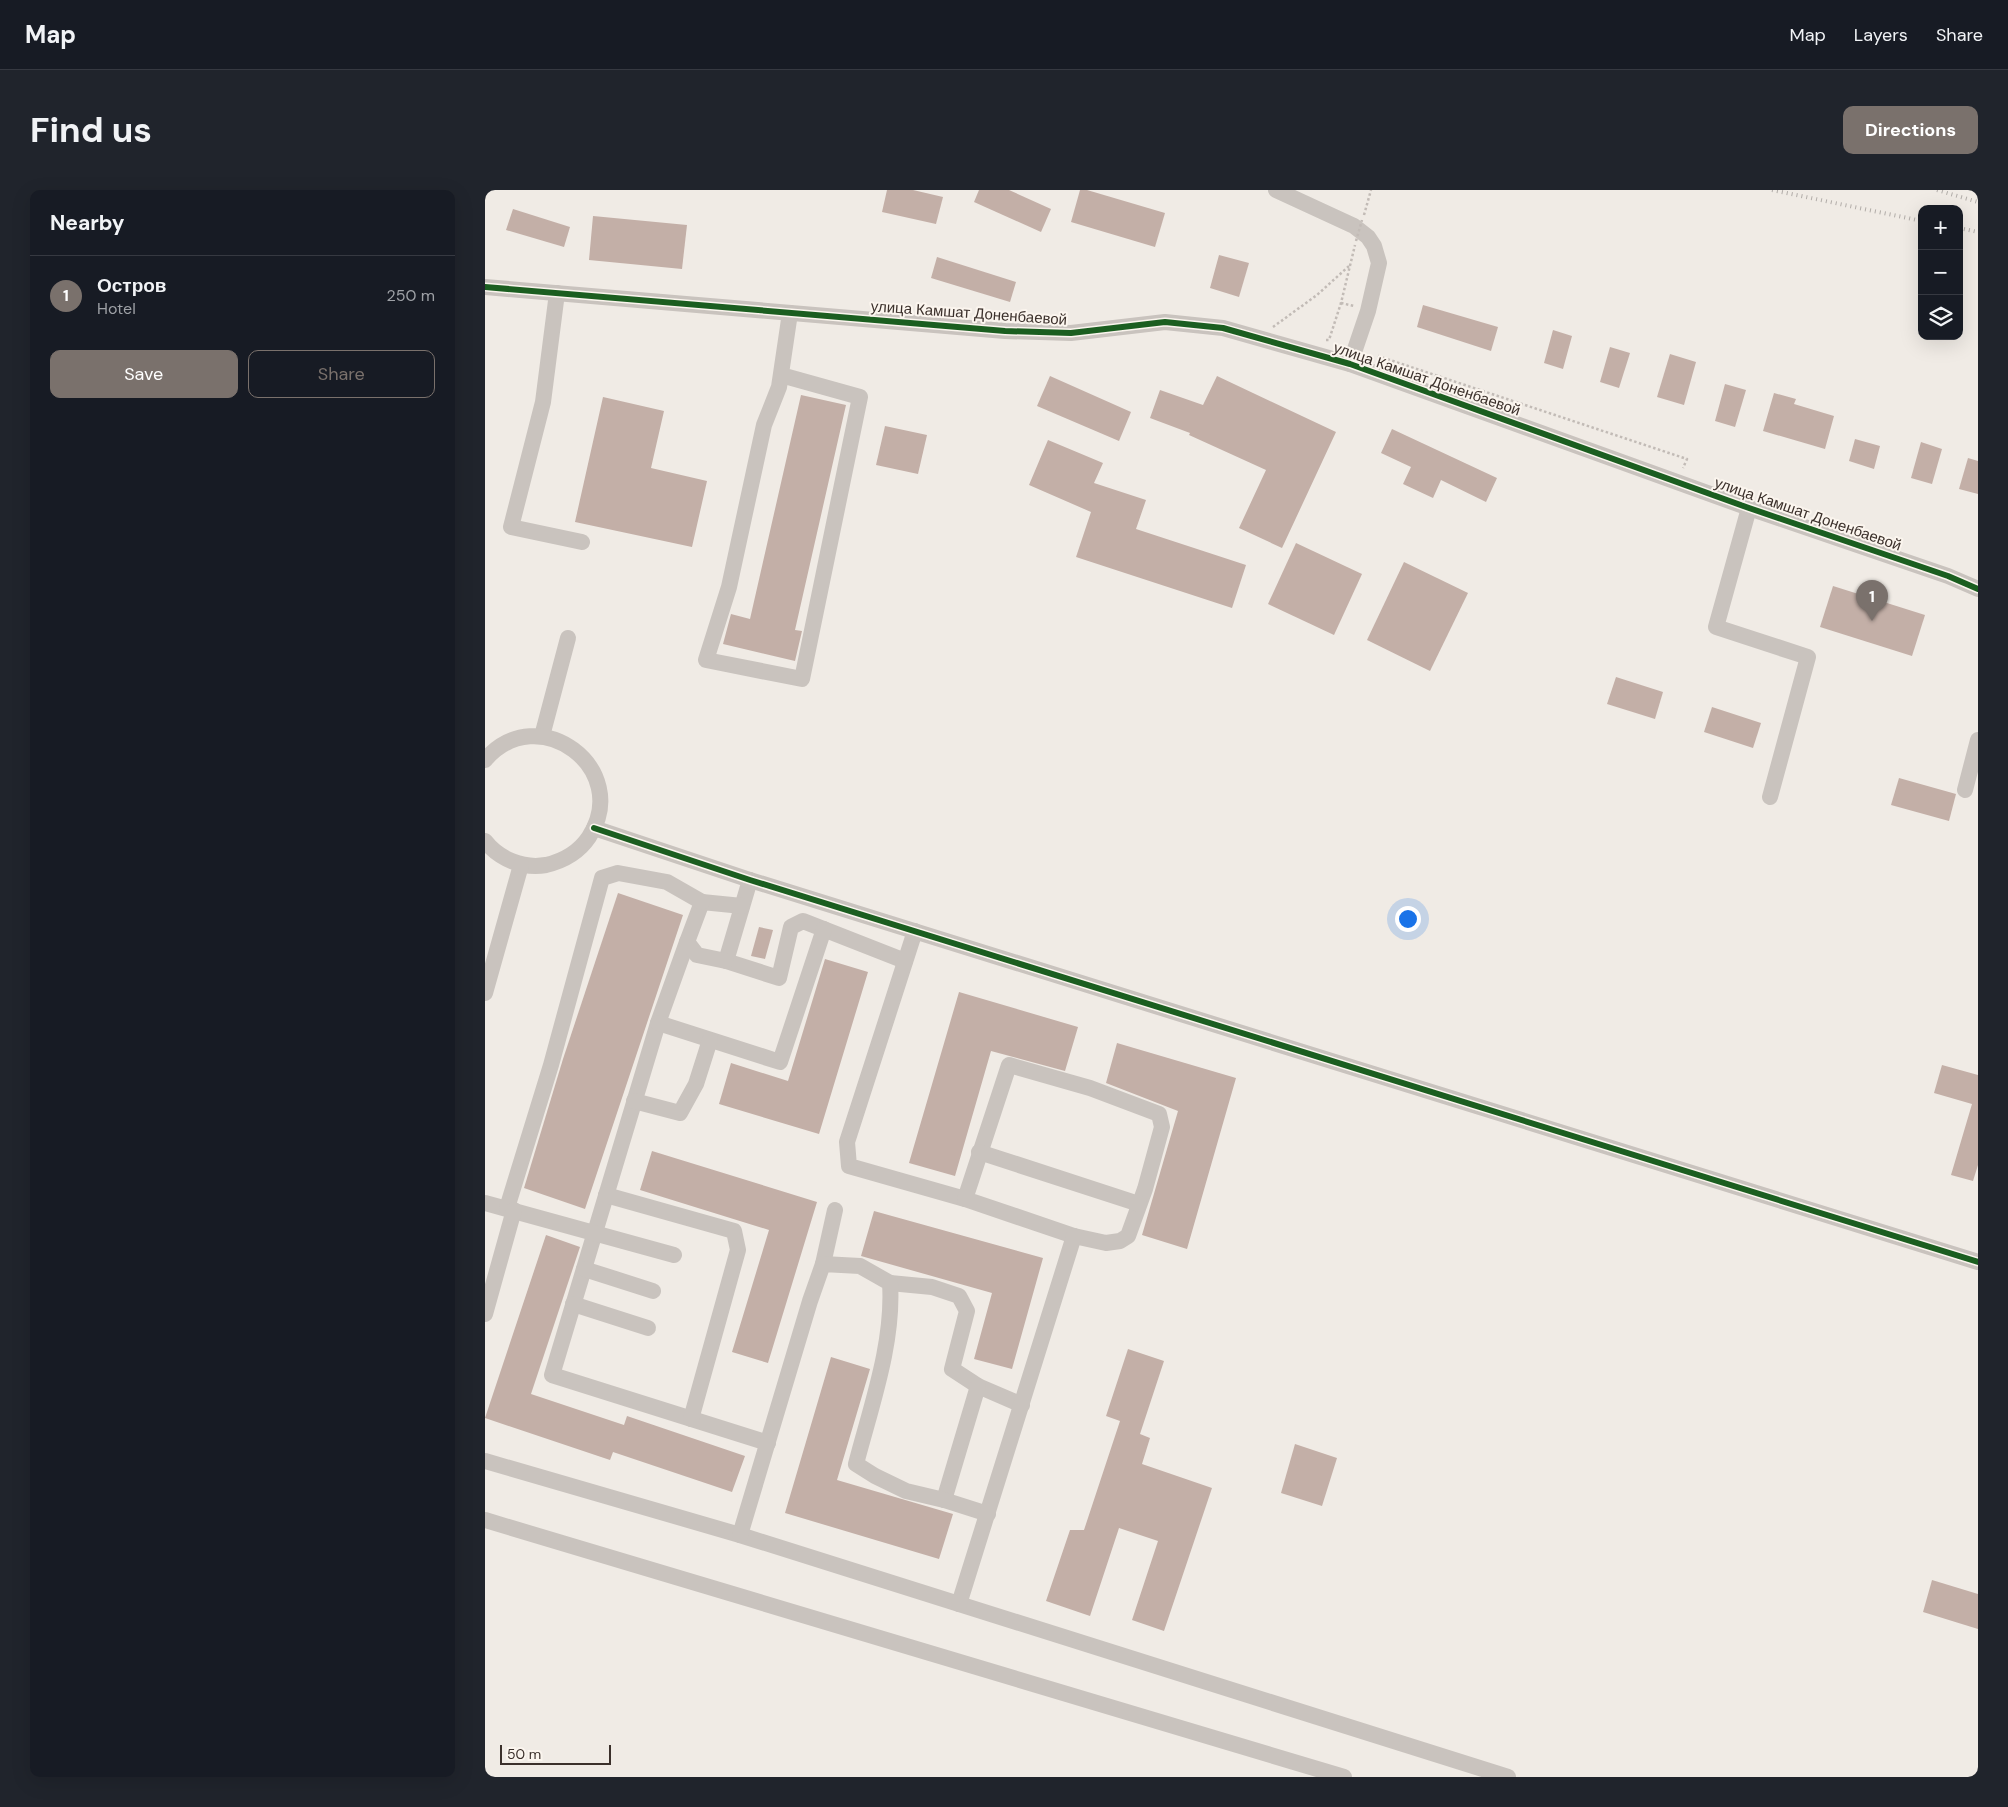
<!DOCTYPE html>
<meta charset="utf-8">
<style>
body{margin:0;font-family:"DM Sans",sans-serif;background:#20242c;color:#f1f3f6}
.controls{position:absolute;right:15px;top:15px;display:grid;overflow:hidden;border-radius:10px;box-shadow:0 5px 20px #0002}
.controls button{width:45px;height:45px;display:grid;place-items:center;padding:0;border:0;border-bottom:1px solid #363941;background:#171b24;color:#f1f3f6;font:25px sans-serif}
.scale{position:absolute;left:15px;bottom:12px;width:111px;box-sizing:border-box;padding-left:5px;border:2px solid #3b302b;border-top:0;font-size:14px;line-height:18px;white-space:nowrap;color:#3b302b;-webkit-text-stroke:4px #fbf5ee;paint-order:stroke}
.you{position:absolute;left:922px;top:728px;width:18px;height:18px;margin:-12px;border:4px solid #fff;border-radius:50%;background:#1a73e8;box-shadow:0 0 0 8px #1a73e833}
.badge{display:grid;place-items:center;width:32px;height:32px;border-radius:50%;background:#7a716c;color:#fff;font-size:16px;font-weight:700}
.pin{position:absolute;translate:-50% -41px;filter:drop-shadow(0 1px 2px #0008)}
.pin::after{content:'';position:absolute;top:26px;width:18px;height:15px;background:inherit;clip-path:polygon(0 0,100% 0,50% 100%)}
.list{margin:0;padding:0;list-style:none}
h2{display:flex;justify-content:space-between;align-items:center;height:65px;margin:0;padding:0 20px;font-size:21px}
h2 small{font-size:16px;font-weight:400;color:#9ea1a6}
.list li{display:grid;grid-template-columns:32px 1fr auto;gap:15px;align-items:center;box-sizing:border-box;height:80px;padding:0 20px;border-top:1px solid #363941}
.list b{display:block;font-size:19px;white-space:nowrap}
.list p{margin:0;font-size:16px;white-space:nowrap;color:#9ea1a6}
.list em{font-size:16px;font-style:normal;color:#9ea1a6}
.actions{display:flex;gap:10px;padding:15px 20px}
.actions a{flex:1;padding:11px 0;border:1px solid #7a716c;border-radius:10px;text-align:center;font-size:18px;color:#7a716c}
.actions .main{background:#7a716c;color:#fff}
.icon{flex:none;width:28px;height:28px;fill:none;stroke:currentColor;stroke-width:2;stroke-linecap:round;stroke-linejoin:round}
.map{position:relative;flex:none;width:1493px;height:1587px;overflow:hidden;border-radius:10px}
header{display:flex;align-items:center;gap:30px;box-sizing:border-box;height:70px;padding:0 25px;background:#171b24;border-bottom:1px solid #363941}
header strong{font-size:24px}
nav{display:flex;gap:28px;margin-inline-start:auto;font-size:18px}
.intro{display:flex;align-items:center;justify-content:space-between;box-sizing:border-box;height:120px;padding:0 30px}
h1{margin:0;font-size:35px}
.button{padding:12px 22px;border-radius:10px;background:#7a716c;color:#fff;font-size:18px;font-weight:700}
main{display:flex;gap:30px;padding:0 30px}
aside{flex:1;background:#171b24;border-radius:10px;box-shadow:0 5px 20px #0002}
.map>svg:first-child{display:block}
</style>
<header>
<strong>Map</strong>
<nav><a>Map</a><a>Layers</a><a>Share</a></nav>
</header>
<div class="intro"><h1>Find us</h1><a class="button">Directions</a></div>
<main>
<aside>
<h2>Nearby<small></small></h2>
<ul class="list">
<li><span class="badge">1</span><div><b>Остров</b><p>Hotel</p></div><em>250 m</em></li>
</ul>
<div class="actions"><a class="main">Save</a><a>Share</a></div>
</aside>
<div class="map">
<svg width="1493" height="1587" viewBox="0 0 1493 1587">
<rect width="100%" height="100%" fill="#f0ebe5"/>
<g fill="#c3afa7">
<polygon points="402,0 428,0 458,7 451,34 397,22"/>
<polygon points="494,0 524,0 566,19 556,42 489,12"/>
<polygon points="595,0 602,0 680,23 670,57 586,32"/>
<polygon points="28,19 85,37 79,57 21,40"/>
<polygon points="108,26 202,35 197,79 104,70"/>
<polygon points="734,65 764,73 754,107 725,98"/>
<polygon points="452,67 531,92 525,112 446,88"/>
<polygon points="938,115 1013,137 1006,161 932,137"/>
<polygon points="1068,140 1087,146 1078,179 1059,173"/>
<polygon points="1125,157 1145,163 1134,198 1115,192"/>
<polygon points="1185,164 1211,172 1199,215 1172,207"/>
<polygon points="565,186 646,222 634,251 552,216"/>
<polygon points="732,186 851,242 797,358 754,338 781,280 704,245 705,243 665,228 675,200 718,215"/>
<polygon points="1240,194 1261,200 1250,237 1230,231"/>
<polygon points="1289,203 1311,209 1309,214 1349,226 1340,259 1278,241"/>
<polygon points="316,205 361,215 310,440 317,441 310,471 238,454 246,424 265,429"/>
<polygon points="118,207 179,221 166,278 222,291 207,357 90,332"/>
<polygon points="400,236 442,245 433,284 391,275"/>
<polygon points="907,239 1012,288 1001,312 956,290 948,308 918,294 926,277 896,263"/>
<polygon points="1370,249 1395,256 1389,279 1364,271"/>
<polygon points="563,250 618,273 609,293 661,310 651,339 761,375 747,418 591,367 606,322 544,295"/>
<polygon points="1436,252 1457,259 1447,294 1426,288"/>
<polygon points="1483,268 1493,271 1493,304 1474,299"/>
<polygon points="811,353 877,384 849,445 783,414"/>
<polygon points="919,372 983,403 945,481 882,450"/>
<polygon points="1348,396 1440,425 1427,466 1335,437"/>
<polygon points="1131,487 1178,502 1170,529 1122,514"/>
<polygon points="1227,517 1276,533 1268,558 1219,542"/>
<polygon points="1414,588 1471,604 1464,631 1406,615"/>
<polygon points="133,703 198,725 100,1019 39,998 78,869"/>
<polygon points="274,737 288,740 280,769 266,766"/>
<polygon points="340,769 383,782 334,944 234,914 246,873 303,891"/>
<polygon points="474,802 593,837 580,881 506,861 470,986 424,973"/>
<polygon points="632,853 751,888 702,1059 657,1045 693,921 621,893"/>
<polygon points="1457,875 1493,885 1493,975 1488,991 1466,985 1487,914 1449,903"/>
<polygon points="167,961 332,1012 283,1173 247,1162 284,1040 155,1000"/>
<polygon points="389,1021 558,1068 527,1179 489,1169 507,1103 376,1066"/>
<polygon points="61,1045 95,1057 46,1204 139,1235 142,1226 260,1266 247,1302 128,1262 125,1270 0,1228"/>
<polygon points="643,1159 679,1171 655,1244 665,1248 657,1274 727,1298 679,1441 647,1430 673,1351 634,1338 605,1426 561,1411 585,1340 599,1340 635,1231 621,1226"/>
<polygon points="346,1167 385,1179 352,1290 468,1324 454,1369 300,1323"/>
<polygon points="810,1254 852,1268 837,1316 796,1303"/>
<polygon points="1447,1390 1493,1404 1493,1439 1438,1422"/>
</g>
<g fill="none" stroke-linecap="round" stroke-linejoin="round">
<g stroke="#c2bbb6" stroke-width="2.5" stroke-dasharray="2.5 2.5" stroke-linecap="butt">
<polyline points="879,25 886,0"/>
<polyline points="856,113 869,116"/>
<polyline points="788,137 832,105 864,76"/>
<polyline points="841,150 844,150 856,113 870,55"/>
<polyline points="893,166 1202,269 1198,278"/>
</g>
<g stroke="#c9c3be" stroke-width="16">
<polyline points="791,0 869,36 883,47 889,56 894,73 883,121 865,174"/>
<polyline points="0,97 520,141 586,143 680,132 738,138 865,174 1264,318 1463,386 1493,399"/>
<polyline points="72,103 58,212 26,337 97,352"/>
<polyline points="296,185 375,207 317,489 221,470 244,397 279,235 294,197 305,123"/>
<polyline points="1264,318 1231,437 1323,467 1285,607"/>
<polyline points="57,546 83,448"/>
<path d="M0 570C53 508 148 579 104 647 94 662 78 671 61 675 38 679 14 669 0 651"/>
<polyline points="1480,600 1493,550"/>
<polyline points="109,638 265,690 1493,1072"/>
<polyline points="265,690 241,771 294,788 306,737 318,731 420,771"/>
<polyline points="430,741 362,952 364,976 480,1009"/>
<polyline points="202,752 173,833 67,1185 283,1253"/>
<polyline points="241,771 212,765 202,752 217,712 257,716"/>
<polyline points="0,803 36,675"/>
<polyline points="173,833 295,872 339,739"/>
<polygon points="524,875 605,898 674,924 677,937 660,999 643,1046 635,1051 621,1053 589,1046 480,1009"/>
<polyline points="149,911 195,923 211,894 225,850"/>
<polyline points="494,962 654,1014"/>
<polyline points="121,1005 249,1041 253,1060 206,1229"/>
<polyline points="0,1013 189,1065"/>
<polyline points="22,1018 66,875 117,688 133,683 182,692 217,712"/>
<polyline points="338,1074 350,1020"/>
<polyline points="99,1079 168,1101"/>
<polyline points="405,1093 447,1097 474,1106 482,1121 467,1179 493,1196 537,1215"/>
<polyline points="88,1114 163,1138"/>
<polyline points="0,1124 29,1020"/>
<polyline points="0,1271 255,1345 1023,1587"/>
<polyline points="459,1310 493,1196"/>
<polyline points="0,1330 859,1587"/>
<path d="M255 1345 325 1111 338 1074 375 1076 405 1093C409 1153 386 1216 371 1274L390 1286 421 1301 459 1310 503 1324"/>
<polyline points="474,1414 589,1046"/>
</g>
<g stroke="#b1aca8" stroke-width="4" stroke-dasharray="1 4" stroke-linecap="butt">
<polyline points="1287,0 1437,31"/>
<polyline points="1452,0 1493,12"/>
<polyline points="1474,38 1493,42"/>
</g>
<polyline stroke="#c2bbb6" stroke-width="2.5" stroke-dasharray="2.5 2.5" stroke-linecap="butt" points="871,51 877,30"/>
<g stroke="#fbf5ee" stroke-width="9">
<g id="cycleway">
<polyline points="0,97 520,141 586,143 680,132 738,138 865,174 1264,318 1463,386 1493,399"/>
<polyline points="109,638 265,690 1493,1072"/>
</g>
</g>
<use href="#cycleway" stroke="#1b5e20" stroke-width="6"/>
</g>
<g text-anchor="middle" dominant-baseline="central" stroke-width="4" stroke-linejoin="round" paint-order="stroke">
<g font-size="15" fill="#3b302b" stroke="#fbf5ee">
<text transform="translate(484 123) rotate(4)">улица Камшат Доненбаевой</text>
<text transform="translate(942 189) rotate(19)">улица Камшат Доненбаевой</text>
<text transform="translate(1323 324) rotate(19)">улица Камшат Доненбаевой</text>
</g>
</g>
</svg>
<div class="controls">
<button>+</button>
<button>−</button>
<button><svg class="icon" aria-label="layers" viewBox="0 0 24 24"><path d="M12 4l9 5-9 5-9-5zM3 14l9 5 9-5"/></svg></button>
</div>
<div class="scale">50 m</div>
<div class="you"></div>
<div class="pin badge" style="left:1387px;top:431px">1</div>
</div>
</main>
